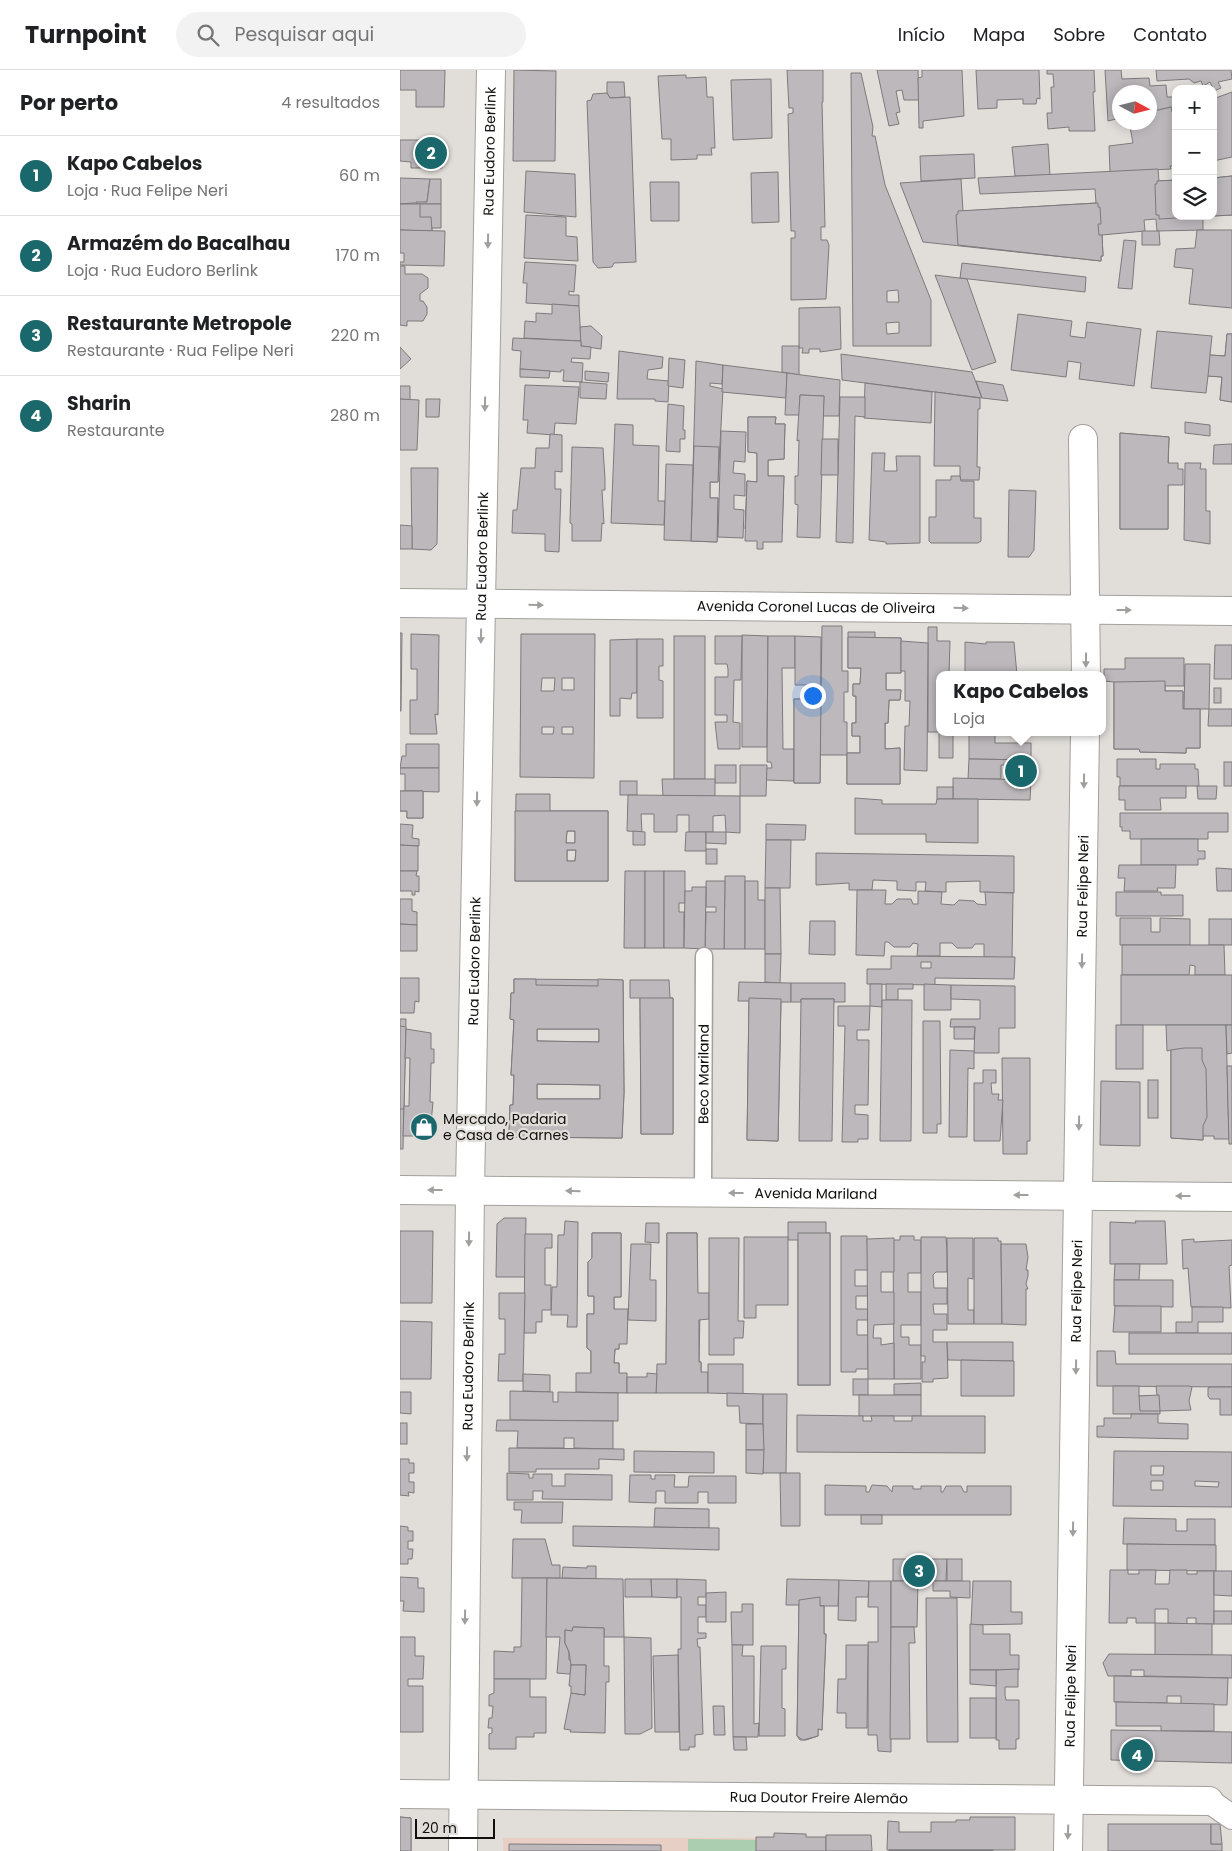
<!DOCTYPE html>
<html lang="pt">
<meta charset="utf-8">
<style>
body{margin:0;font-family:Poppins,sans-serif;background:#f2f2f2;color:#202124}
.controls{position:absolute;right:15px;top:15px;display:grid;overflow:hidden;border-radius:10px;box-shadow:0 2px 12px #0003}
.controls button{width:45px;height:45px;display:grid;place-items:center;padding:0;border:0;border-bottom:1px solid #e0e0e0;background:#fff;color:#202124;font:25px sans-serif}
.compass{position:absolute;left:712px;top:15px;width:45px;height:45px;border-radius:50%;background:#fff;box-shadow:0 2px 12px #0003;rotate:97deg}
.scale{position:absolute;left:15px;bottom:12px;width:80px;box-sizing:border-box;padding-left:5px;border:2px solid #100f0d;border-top:0;font-size:14px;line-height:18px;white-space:nowrap;color:#100f0d;-webkit-text-stroke:4px #e1deda;paint-order:stroke}
.you{position:absolute;left:412px;top:625px;width:18px;height:18px;margin:-12px;border:4px solid #fff;border-radius:50%;background:#1a73e8;box-shadow:0 0 0 8px #1a73e833}
.badge{display:grid;place-items:center;width:32px;height:32px;border-radius:50%;background:#1b686c;color:#fff;font-size:16px;font-weight:700}
.pin{position:absolute;translate:-50% -50%;border:2px solid #fff;box-shadow:0 1px 5px #0006}
.popup{position:absolute;left:536px;top:601px;width:170px;height:65px;box-sizing:border-box;display:grid;place-content:center;border-radius:10px;background:#fff;filter:drop-shadow(0 1px 4px #0005);font-size:16px;white-space:nowrap;color:#757577}
.popup b{font-size:19px;color:#202124}
.popup::after{content:'';position:absolute;left:50%;top:100%;margin-left:-10px;border:10px solid transparent;border-top-color:#fff}
.list{margin:0;padding:0;list-style:none}
h2{display:flex;justify-content:space-between;align-items:center;height:65px;margin:0;padding:0 20px;font-size:21px}
h2 small{font-size:16px;font-weight:400;color:#757577}
.list li{display:grid;grid-template-columns:32px 1fr auto;gap:15px;align-items:center;box-sizing:border-box;height:80px;padding:0 20px;border-top:1px solid #e0e0e0}
.list b{display:block;font-size:19px;white-space:nowrap}
.list p{margin:0;font-size:16px;white-space:nowrap;color:#757577}
.list em{font-size:16px;font-style:normal;color:#757577}
.icon{flex:none;width:28px;height:28px;fill:none;stroke:currentColor;stroke-width:2;stroke-linecap:round;stroke-linejoin:round}
.map{position:relative;flex:none;width:832px;height:1781px;overflow:hidden}
header{display:flex;align-items:center;gap:30px;box-sizing:border-box;height:70px;padding:0 25px;background:#fff;border-bottom:1px solid #e0e0e0}
header strong{font-size:24px}
nav{display:flex;gap:28px;margin-inline-start:auto;font-size:18px}
.search{width:350px;height:45px;background:#f2f2f2;display:flex;align-items:center;gap:12px;box-sizing:border-box;padding:0 18px;border-radius:28px;color:#757577;font-size:19px}
main{display:flex}
aside{flex:1;background:#fff}
.map>svg:first-child{display:block}
</style>
<header>
<strong>Turnpoint</strong>
<div class="search"><svg class="icon" aria-label="search" viewBox="0 0 24 24"><circle cx="10" cy="10" r="6"/><path d="M15 15l6 6"/></svg>Pesquisar aqui</div>
<nav><a>Início</a><a>Mapa</a><a>Sobre</a><a>Contato</a></nav>
</header>
<main>
<aside>
<h2>Por perto<small>4 resultados</small></h2>
<ul class="list">
<li><span class="badge">1</span><div><b>Kapo Cabelos</b><p>Loja · Rua Felipe Neri</p></div><em>60 m</em></li>
<li><span class="badge">2</span><div><b>Armazém do Bacalhau</b><p>Loja · Rua Eudoro Berlink</p></div><em>170 m</em></li>
<li><span class="badge">3</span><div><b>Restaurante Metropole</b><p>Restaurante · Rua Felipe Neri</p></div><em>220 m</em></li>
<li><span class="badge">4</span><div><b>Sharin</b><p>Restaurante</p></div><em>280 m</em></li>
</ul>
</aside>
<div class="map">
<svg width="832" height="1781" viewBox="0 0 832 1781">
<rect width="100%" height="100%" fill="#e1deda"/>
<rect fill="#e7cfc5" x="103" y="1768" width="270" height="13"/>
<polygon fill="#abcdb0" points="288,1769 369,1770 368,1781 288,1781"/>
<g fill="#bcb8bb" stroke="#7d7a7c" fill-rule="evenodd">
<polygon points="0,0 45,0 44,37 16,37 16,20 0,20"/>
<polygon points="114,0 156,1 155,91 113,91"/>
<polygon points="387,0 423,0 423,32 422,32 425,157 421,157 421,170 427,170 429,175 426,229 391,230 391,168 395,168 395,161 391,161 388,44 393,43 393,38 389,38"/>
<polygon points="477,0 518,0 519,30 504,30 502,20 496,21 500,42 496,43 499,54 489,56"/>
<polygon points="522,0 562,0 564,46 523,51 523,58 519,58 518,8 522,7"/>
<polygon points="576,0 639,0 640,29 637,28 636,34 623,34 623,29 597,30 597,38 578,39"/>
<polygon points="647,0 694,0 695,22 693,22 695,61 669,61 669,57 648,59 647,43 652,43 651,17 654,17 653,4 647,4"/>
<polygon points="705,0 721,0 722,9 749,8 750,16 766,15 767,27 776,27 776,36 750,42 750,22 720,22 720,48 708,51"/>
<polygon points="756,0 831,0 832,9 818,12 821,18 814,21 810,12 803,16 801,11 794,13 789,9 757,11"/>
<path d="M451 3H461L473 57 472 66H475L485 115 531 230V276H453ZM498 220 499 232H487V221ZM499 252V263L487 264 486 253Z"/>
<polygon points="286,5 286,8 306,7 307,27 313,27 315,78 311,78 312,85 297,85 297,89 271,90 271,69 262,69 258,6"/>
<polygon points="371,9 372,68 333,70 331,10"/>
<polygon points="207,12 224,12 225,27 210,28 207,23"/>
<polygon points="832,22 832,87 813,91 813,29"/>
<polygon points="207,23 210,28 230,27 236,192 214,193 212,197 198,198 193,192 187,31 191,30 193,24"/>
<polygon points="771,37 772,42 776,41 776,96 770,96 771,99 710,102 709,76 733,73 729,52 750,52 750,42"/>
<polygon points="0,70 42,70 42,98 11,98 11,92 0,91"/>
<polygon points="648,74 650,105 615,106 612,77"/>
<polygon points="574,84 575,108 521,111 520,86"/>
<polygon points="758,99 759,111 776,110 776,146 812,146 803,147 803,160 757,161 756,149 744,150 745,161 702,165 703,186 701,186 701,191 523,172 500,113 561,109 563,141 696,133 695,119 580,124 578,108"/>
<polygon points="126,101 175,104 176,147 124,142"/>
<polygon points="378,102 379,152 352,153 351,103"/>
<polygon points="832,106 832,145 813,146 813,108"/>
<polygon points="832,106 832,145 813,146 813,108"/>
<polygon points="0,108 30,109 27,132 0,134"/>
<polygon points="30,109 41,109 41,134 17,134 16,132 27,132"/>
<polygon points="776,110 776,146 812,146 759,149 759,145 756,145 755,114 757,114 757,111"/>
<polygon points="250,112 279,112 279,151 251,151"/>
<polygon points="698,133 698,137 700,137 701,154 698,154 699,165 702,165 703,186 701,186 701,191 558,175 556,145 558,144 558,141"/>
<polygon points="0,134 41,134 41,158 32,158 32,161 0,160"/>
<polygon points="0,134 20,134 20,147 31,147 32,161 0,160"/>
<polygon points="126,145 166,147 166,166 177,167 178,191 124,188"/>
<polygon points="0,160 45,161 44,196 0,195 0,192 4,192 4,183 0,183"/>
<polygon points="797,160 832,160 832,238 789,234 793,199 774,197 776,179 795,178"/>
<polygon points="742,161 759,161 760,175 742,175"/>
<polygon points="724,170 736,171 732,219 718,218"/>
<polygon points="125,192 176,195 174,222 169,221 169,225 179,225 179,236 126,233 127,213 123,213"/>
<polygon points="562,193 686,207 685,222 560,208"/>
<polygon points="0,196 5,196 5,204 22,204 28,208 28,218 20,224 20,231 23,231 27,237 27,244 23,251 7,251 7,256 0,255"/>
<polygon points="535,205 567,209 596,292 572,300"/>
<polygon points="152,234 179,236 181,271 124,268 125,251 136,252 136,243 152,244"/>
<polygon points="440,237 441,279 420,282 420,279 409,279 409,283 402,283 403,278 399,278 399,238"/>
<polygon points="618,244 672,251 670,266 685,268 687,252 741,259 734,316 679,309 681,293 668,291 666,307 611,300"/>
<polygon points="191,256 202,266 201,279 181,276 180,257"/>
<polygon points="757,261 812,266 810,285 825,286 827,264 832,264 832,332 820,330 822,307 808,306 806,323 751,318"/>
<polygon points="827,264 832,264 832,332 820,330 822,307 808,306 810,285 825,286"/>
<polygon points="113,268 181,271 181,276 191,277 190,289 172,288 171,292 183,293 182,312 163,311 164,300 161,300 161,302 120,299 121,281 112,280"/>
<polygon points="382,276 399,276 399,305 382,302"/>
<polygon points="0,277 11,289 0,299"/>
<polygon points="219,281 263,287 262,298 248,300 247,309 269,311 268,332 255,331 255,329 217,329"/>
<polygon points="441,284 572,302 582,328 442,310"/>
<polygon points="269,288 285,290 283,318 268,316"/>
<polygon points="296,291 323,295 322,314 310,313 310,316 323,319 318,412 310,412 310,428 318,428 317,472 291,471"/>
<polygon points="323,295 387,303 386,328 322,322"/>
<polygon points="120,299 150,301 149,308 120,307"/>
<polygon points="185,301 209,303 208,312 185,310"/>
<polygon points="387,303 440,310 439,346 423,346 424,326 400,325 400,345 385,345"/>
<polygon points="576,311 603,315 608,331 582,328"/>
<polygon points="180,312 207,314 206,329 180,328"/>
<polygon points="465,313 532,322 531,353 464,348"/>
<polygon points="125,315 179,317 176,354 155,353 154,365 127,363 128,350 123,350"/>
<polygon points="0,316 10,316 10,330 0,329"/>
<polygon points="535,322 580,328 580,339 578,339 577,397 580,397 579,410 560,410 560,396 534,396"/>
<polygon points="400,325 424,326 420,468 397,467 398,435 395,434 395,406 398,406 399,370 397,371"/>
<polygon points="440,327 465,327 465,347 455,346 453,473 436,472"/>
<polygon points="0,329 19,330 17,380 0,380"/>
<polygon points="26,329 40,329 39,347 26,347"/>
<polygon points="268,334 284,336 283,360 285,360 285,369 280,369 280,382 266,381"/>
<polygon points="348,347 376,347 375,354 385,354 384,389 368,390 368,406 384,406 382,464 367,464 366,471 351,470 352,459 345,459 347,411 357,412 357,383 348,382"/>
<polygon points="348,347 376,347 375,354 385,354 384,389 368,390 368,406 384,406 382,472 363,472 363,479 357,479 357,471 345,471 347,411 357,412 357,383 348,382"/>
<polygon points="785,352 810,355 810,366 785,363"/>
<polygon points="215,354 233,355 233,375 259,376 258,431 265,431 264,455 211,453"/>
<polygon points="321,361 346,362 345,392 334,391 333,403 345,404 345,426 334,425 334,439 344,440 343,468 318,467"/>
<polygon points="720,363 769,367 768,400 759,400 759,406 768,406 768,459 720,459"/>
<polygon points="720,363 769,367 768,393 778,393 778,399 783,399 783,415 768,415 768,459 720,459"/>
<polygon points="150,364 162,365 162,402 155,401 155,419 161,419 159,482 145,481 145,464 112,463 113,440 117,440 121,398 135,398 136,378 149,378"/>
<polygon points="422,369 438,369 438,405 421,405"/>
<polygon points="831,374 832,374 832,394 813,394 814,375"/>
<polygon points="294,376 319,377 318,412 310,412 310,428 318,428 317,472 291,471"/>
<polygon points="172,377 203,378 205,409 205,420 202,420 204,454 202,453 201,471 172,471 172,454 170,453"/>
<polygon points="472,383 485,383 484,401 497,401 496,386 520,386 520,473 486,474 486,472 469,470"/>
<polygon points="785,393 801,393 800,399 806,399 806,441 810,441 810,474 784,470"/>
<polygon points="266,394 293,395 291,471 264,470"/>
<polygon points="11,398 38,398 37,474 31,480 12,479"/>
<polygon points="551,406 560,406 561,411 574,411 574,448 581,448 581,471 578,473 531,473 529,471 529,447 536,447 536,410 551,410"/>
<polygon points="609,420 636,421 634,480 629,487 608,487"/>
<polygon points="0,455 12,456 12,479 0,479"/>
<polygon points="422,556 442,556 442,601 448,601 448,622 444,622 444,652 447,652 447,685 420,685"/>
<polygon points="528,557 537,557 537,571 550,571 549,605 540,605 540,662 553,662 553,688 539,688 539,662 528,662"/>
<polygon points="448,562 475,562 475,568 501,568 501,603 486,603 486,620 501,620 500,630 489,630 488,653 485,653 485,679 500,678 500,714 447,714 447,683 460,683 460,666 452,666 452,653 456,653 456,626 453,626 453,614 460,614 461,598 448,598"/>
<polygon points="0,563 2,563 1,641 0,641"/>
<polygon points="11,564 39,565 38,645 35,644 37,664 10,664 10,630 17,630 17,599 11,599"/>
<path d="M121 564H195L194 708 120 707ZM142 608H155L154 621H141ZM162 608H174V620H162ZM142 657H154L153 664H142ZM162 657H173V664H162Z"/>
<polygon points="342,565 368,566 367,677 342,677"/>
<rect x="274" y="566" width="31" height="143"/>
<polygon points="315,566 342,566 341,610 334,610 333,652 340,653 340,679 318,679 315,652 327,652 327,645 315,645 315,607 328,607 328,599 327,594 315,594"/>
<polygon points="368,566 395,566 395,598 382,598 383,679 394,679 394,711 366,710 366,698 372,698 371,692 367,692"/>
<polygon points="395,566 421,567 420,713 394,713 394,629 408,629 408,615 395,615"/>
<polygon points="448,567 501,568 501,603 486,603 486,620 501,620 500,630 489,630 488,653 485,653 485,679 500,678 500,714 447,714 447,683 460,683 460,666 452,666 452,653 456,653 456,626 453,626 453,614 460,614 461,598 448,598"/>
<polygon points="237,569 237,623 232,623 231,629 220,628 220,646 210,646 210,570"/>
<polygon points="237,569 263,569 263,596 259,596 259,610 263,611 263,648 237,648"/>
<polygon points="501,571 528,573 527,701 504,700 505,656 509,656 510,631 505,631 505,601 501,601"/>
<polygon points="565,572 586,574 586,572 614,572 617,605 565,605"/>
<polygon points="815,575 832,575 832,609 814,609"/>
<polygon points="725,588 784,588 784,616 765,616 765,621 783,621 783,639 800,639 800,678 786,678 786,683 740,682 739,679 714,679 714,612 704,611 704,599 725,599"/>
<polygon points="785,594 810,594 809,639 784,639"/>
<polygon points="765,611 765,621 783,621 783,639 800,639 800,678 786,678 786,683 740,682 739,679 714,679 714,612"/>
<rect x="814" y="618" width="7" height="15"/>
<polygon points="394,629 421,629 420,713 394,713"/>
<polygon points="809,639 832,639 832,656 808,656"/>
<polygon points="569,662 595,662 595,673 631,673 631,690 569,689"/>
<polygon points="6,674 39,674 39,698 0,698 2,686 6,686"/>
<polygon points="569,689 631,690 631,710 609,709 609,695 601,695 601,709 568,709"/>
<polygon points="717,689 756,689 756,699 760,699 760,694 795,694 795,699 798,699 799,716 720,716 720,707 717,707"/>
<rect x="824" y="692" width="8" height="24"/>
<rect x="315" y="695" width="21" height="18"/>
<polygon points="340,695 367,695 366,726 340,726"/>
<polygon points="0,698 39,698 39,722 5,721 5,704 0,704"/>
<polygon points="553,708 631,710 630,730 553,729"/>
<polygon points="262,709 315,709 315,726 263,726"/>
<rect x="220" y="711" width="17" height="14"/>
<polygon points="719,716 786,716 786,728 760,728 761,740 725,740 725,730 719,730"/>
<polygon points="797,716 817,716 816,729 798,729"/>
<rect x="537" y="717" width="16" height="12"/>
<polygon points="0,721 23,721 23,748 7,748 7,741 0,741"/>
<polygon points="0,721 23,721 23,748 7,748 7,741 0,741"/>
<path d="M116 724H150V741H208V811H115ZM167 761H175V773H166ZM167 780H176L175 791H167Z"/>
<polygon points="228,725 340,726 340,763 326,762 325,745 313,746 313,762 289,762 289,745 277,745 277,762 254,762 254,744 241,744 242,762 227,761"/>
<polygon points="455,728 482,730 482,734 536,734 537,729 578,729 578,773 526,772 526,764 455,764"/>
<path d="M115 741H208V811H115ZM167 761H175V773H166ZM167 780H176L175 791H167Z"/>
<polygon points="720,743 828,743 828,762 808,762 808,769 730,769 730,761 722,761 722,757 720,757"/>
<polygon points="0,754 13,755 12,768 19,769 19,776 0,775"/>
<polygon points="366,754 406,755 405,770 366,770"/>
<polygon points="233,761 245,762 245,775 233,775"/>
<polygon points="286,762 306,762 306,781 285,781"/>
<polygon points="306,762 326,762 326,774 306,773"/>
<polygon points="741,769 798,769 798,781 805,781 805,789 798,789 798,795 741,795"/>
<polygon points="366,770 391,770 390,818 365,818"/>
<polygon points="0,775 18,776 18,801 0,801"/>
<rect x="306" y="779" width="11" height="15"/>
<polygon points="416,783 614,786 614,823 580,822 580,811 546,812 546,822 525,821 526,812 516,812 516,821 497,820 497,811 473,810 472,820 449,820 449,813 416,815"/>
<polygon points="719,795 776,795 775,818 757,818 758,821 724,821 725,808 718,808"/>
<polygon points="816,798 832,799 832,821 817,821"/>
<polygon points="0,801 17,801 16,806 19,806 19,822 15,821 15,825 12,825 12,821 0,821"/>
<polygon points="225,801 245,801 245,878 224,878"/>
<rect x="245" y="801" width="19" height="77"/>
<polygon points="264,801 285,801 285,833 279,833 279,842 284,842 284,878 264,878"/>
<polygon points="325,806 345,806 345,879 324,879"/>
<polygon points="306,811 325,811 324,879 305,879 306,842 316,842 316,837 306,837"/>
<polygon points="345,811 358,811 358,830 365,830 365,879 345,879"/>
<polygon points="292,817 306,817 305,879 284,878 285,821 292,821"/>
<polygon points="365,818 380,818 381,884 365,884"/>
<polygon points="457,820 486,820 485,834 492,834 497,829 511,829 513,834 518,834 518,821 542,822 541,834 554,835 559,830 574,831 577,834 586,835 585,822 613,823 612,888 584,887 584,874 575,874 572,878 557,878 552,873 540,873 540,886 517,886 518,874 513,873 510,877 494,877 488,872 485,872 484,886 456,885"/>
<polygon points="716,822 761,822 761,825 783,825 783,846 716,846"/>
<polygon points="0,829 12,829 12,841 17,842 17,855 0,854"/>
<polygon points="720,848 751,848 751,862 760,862 760,848 790,849 790,875 720,875"/>
<rect x="809" y="849" width="23" height="26"/>
<polygon points="410,851 435,851 435,885 409,884"/>
<polygon points="0,854 17,855 17,881 0,881"/>
<polygon points="722,875 824,875 825,905 795,905 795,896 790,895 789,905 722,905"/>
<polygon points="365,884 381,884 380,913 365,912"/>
<path d="M491 886 615 887 614 909 535 908V915L467 914V899H491ZM521 892H531V898H521Z"/>
<rect x="721" y="905" width="111" height="50"/>
<polygon points="0,908 19,908 19,932 15,931 14,943 0,943"/>
<path d="M114 909 223 910 224 1023 222 1068 113 1067 114 1062H109L110 1035H113L114 1005H111L114 950 110 949 111 923H114ZM137 959H199V972L137 971ZM137 1014 200 1015V1029H137Z"/>
<path d="M114 909H136V915L198 916V909L223 910 224 1023 222 1068 113 1067 114 1062H109L110 1035H113L114 1005H111L114 950 110 949 111 923H114ZM137 959H199V972L137 971ZM137 1014 200 1015V1029H137Z"/>
<polygon points="230,910 269,910 270,928 273,928 273,1064 241,1064 240,928 230,928"/>
<polygon points="339,912 391,913 391,932 381,932 378,1071 347,1070 349,931 338,931"/>
<polygon points="391,913 445,913 445,932 434,932 434,929 401,929 401,932 391,932"/>
<polygon points="470,914 482,914 482,937 470,936"/>
<polygon points="486,914 513,914 513,919 498,919 498,930 486,930"/>
<polygon points="524,914 551,915 551,940 524,940"/>
<polygon points="551,915 615,916 615,958 599,958 599,983 574,983 575,957 550,957 551,949 580,949 580,930 551,929"/>
<polygon points="240,928 273,928 273,1064 241,1064"/>
<polygon points="349,928 381,929 378,1071 347,1070"/>
<polygon points="401,929 434,929 432,1071 399,1071"/>
<polygon points="482,930 512,930 511,1071 480,1071"/>
<polygon points="438,936 470,936 469,960 457,960 457,970 469,970 468,1035 455,1035 455,1044 468,1045 468,1069 458,1069 458,1072 442,1072 445,956 438,956"/>
<polygon points="0,949 6,949 3,1079 0,1079"/>
<polygon points="523,951 540,951 541,1054 537,1054 537,1063 523,1063"/>
<rect x="716" y="955" width="27" height="44"/>
<polygon points="766,955 826,955 829,1069 814,1069 814,1066 803,1066 803,1070 771,1068 771,980 767,981"/>
<polygon points="826,955 832,955 832,983 827,984"/>
<polygon points="0,956 6,957 4,1039 0,1039"/>
<polygon points="554,957 575,957 574,969 554,969"/>
<polygon points="6,959 31,963 31,979 34,979 34,993 31,993 30,1032 33,1032 30,1064 17,1064 17,1066 3,1066 4,1036 9,1036 10,988 5,988"/>
<polygon points="784,978 802,978 802,990 806,999 807,1047 803,1056 803,1070 771,1068 771,980"/>
<polygon points="550,980 574,981 574,999 568,998 567,1067 549,1067"/>
<polygon points="602,988 630,988 630,1071 627,1071 627,1084 603,1084"/>
<polygon points="827,996 832,996 832,1074 829,1074"/>
<polygon points="583,1000 596,1000 596,1013 591,1013 592,1024 599,1024 598,1030 603,1030 600,1071 574,1071 574,1013 583,1013"/>
<rect x="748" y="1010" width="10" height="38"/>
<polygon points="701,1011 740,1012 740,1076 700,1075"/>
<polygon points="104,1148 126,1148 125,1207 96,1207 97,1154"/>
<polygon points="165,1151 178,1152 177,1257 167,1257 168,1245 151,1245 152,1217 157,1217 158,1165 164,1165"/>
<polygon points="735,1151 765,1151 767,1194 710,1194 710,1152 736,1153"/>
<polygon points="388,1152 426,1152 426,1163 430,1163 430,1315 398,1315 398,1170 388,1170"/>
<polygon points="246,1153 259,1153 259,1173 245,1172"/>
<polygon points="0,1161 33,1161 32,1233 0,1233"/>
<polygon points="192,1163 221,1163 221,1227 214,1227 214,1244 219,1244 219,1279 215,1279 214,1293 219,1293 219,1308 191,1308 191,1281 187,1278 187,1244 194,1244 194,1226 188,1226 188,1192 192,1188"/>
<polygon points="192,1163 221,1163 221,1227 214,1227 214,1239 228,1239 227,1274 219,1274 219,1279 215,1279 214,1293 219,1293 219,1303 227,1303 227,1323 176,1322 176,1303 191,1303 191,1281 187,1278 187,1244 194,1244 194,1226 188,1226 188,1192 192,1188"/>
<polygon points="267,1163 297,1163 297,1242 300,1242 299,1292 301,1292 301,1307 266,1307"/>
<polygon points="267,1163 297,1163 298,1223 309,1223 309,1249 299,1250 299,1292 301,1292 301,1302 308,1302 308,1323 256,1323 257,1294 266,1294"/>
<rect x="398" y="1163" width="32" height="152"/>
<polygon points="125,1164 152,1164 152,1178 145,1178 145,1215 151,1215 151,1240 142,1240 142,1252 136,1252 136,1263 124,1263"/>
<polygon points="441,1166 467,1166 468,1200 455,1200 455,1216 468,1216 468,1226 456,1226 456,1239 468,1239 468,1250 457,1250 457,1265 468,1265 468,1299 456,1299 456,1302 441,1302"/>
<polygon points="500,1166 514,1166 514,1170 521,1170 521,1203 508,1203 508,1222 521,1222 521,1255 501,1255 501,1267 509,1267 509,1275 521,1275 521,1309 494,1309 493,1170 500,1170"/>
<polygon points="344,1167 388,1167 388,1235 356,1235 356,1248 344,1248"/>
<polygon points="521,1167 546,1167 547,1181 547,1202 536,1202 533,1205 534,1218 547,1218 547,1234 533,1234 534,1244 547,1244 547,1260 533,1260 533,1272 547,1272 548,1308 533,1309 533,1312 522,1312 522,1292 525,1292 525,1286 521,1286"/>
<polygon points="309,1168 339,1168 338,1251 344,1251 343,1268 334,1268 334,1285 309,1285"/>
<polygon points="494,1168 494,1202 481,1202 481,1222 494,1222 494,1254 474,1255 473,1268 481,1268 481,1275 494,1273 494,1309 468,1309 467,1169"/>
<polygon points="547,1168 573,1168 573,1209 568,1208 568,1240 574,1240 574,1254 548,1254"/>
<polygon points="574,1168 598,1168 598,1171 601,1171 602,1254 574,1254"/>
<polygon points="794,1169 794,1172 832,1170 832,1195 829,1196 831,1238 791,1237 788,1198 783,1199 782,1170"/>
<polygon points="231,1174 251,1174 250,1210 256,1210 256,1251 228,1250"/>
<polygon points="601,1174 626,1174 628,1187 626,1200 628,1200 628,1206 626,1214 628,1219 626,1219 626,1255 602,1254"/>
<polygon points="715,1194 740,1194 739,1210 714,1210"/>
<polygon points="714,1210 773,1210 773,1237 714,1236"/>
<polygon points="99,1223 125,1223 123,1311 98,1311 99,1284 105,1284 105,1249 99,1249"/>
<polygon points="715,1236 761,1236 761,1262 713,1262"/>
<polygon points="792,1237 823,1237 823,1252 798,1252 798,1263 776,1263 776,1252 792,1252"/>
<polygon points="0,1251 32,1252 31,1309 0,1309"/>
<rect x="729" y="1263" width="103" height="21"/>
<polygon points="547,1272 613,1272 613,1291 548,1290"/>
<polygon points="697,1281 715,1281 716,1294 832,1294 832,1317 697,1316"/>
<polygon points="561,1290 614,1291 614,1326 561,1326"/>
<polygon points="308,1294 343,1294 343,1324 308,1323"/>
<polygon points="247,1303 257,1304 256,1323 227,1323 227,1307 247,1307"/>
<polygon points="123,1304 150,1305 150,1322 123,1321"/>
<rect x="453" y="1309" width="15" height="16"/>
<polygon points="521,1313 521,1325 494,1325 494,1314"/>
<polygon points="713,1316 739,1316 739,1326 757,1326 756,1316 789,1316 792,1317 789,1331 791,1340 760,1341 760,1344 713,1344"/>
<polygon points="811,1317 832,1317 832,1345 820,1345 820,1329 810,1329 808,1326 808,1318"/>
<polygon points="110,1321 153,1322 153,1332 158,1332 158,1322 218,1323 218,1351 110,1350"/>
<polygon points="0,1322 11,1322 11,1344 0,1343"/>
<polygon points="327,1323 363,1324 363,1354 340,1353 339,1336 327,1336"/>
<polygon points="363,1324 387,1324 386,1403 363,1403"/>
<rect x="459" y="1325" width="62" height="21"/>
<polygon points="759,1325 760,1341 740,1341 739,1326"/>
<polygon points="731,1344 758,1344 758,1353 788,1354 788,1369 697,1367 697,1356 704,1356 704,1348 731,1348"/>
<polygon points="397,1345 463,1346 463,1351 472,1351 471,1346 494,1346 494,1351 512,1351 512,1346 585,1346 585,1383 397,1382"/>
<polygon points="97,1350 213,1351 213,1379 174,1378 174,1368 164,1368 164,1378 117,1378 118,1361 96,1361"/>
<rect x="0" y="1353" width="7" height="21"/>
<polygon points="346,1354 363,1354 364,1380 346,1380"/>
<polygon points="109,1378 224,1379 224,1390 199,1389 199,1399 136,1399 136,1402 109,1402"/>
<polygon points="346,1380 364,1380 363,1404 346,1403"/>
<polygon points="234,1381 314,1382 314,1403 234,1402"/>
<path d="M714 1381 832 1382V1437L713 1436ZM751 1396H764L763 1405H751ZM751 1411H763V1420H751ZM795 1411 819 1412 818 1417 795 1416Z"/>
<polygon points="0,1389 9,1389 9,1393 14,1393 14,1403 9,1403 9,1412 14,1412 14,1423 8,1422 9,1426 0,1425"/>
<polygon points="107,1403 129,1404 129,1408 133,1408 133,1404 152,1404 152,1416 165,1416 165,1404 212,1405 212,1430 142,1429 143,1421 133,1421 133,1430 107,1430"/>
<polygon points="380,1403 400,1403 400,1456 381,1456"/>
<polygon points="230,1405 251,1405 251,1409 255,1409 255,1405 275,1405 274,1417 288,1417 289,1406 336,1406 336,1433 308,1433 308,1422 298,1422 298,1433 265,1433 265,1421 256,1421 256,1433 229,1432"/>
<polygon points="425,1415 466,1416 466,1422 469,1422 472,1415 487,1416 492,1422 493,1416 513,1416 513,1419 521,1419 521,1416 541,1416 541,1422 543,1422 546,1416 561,1416 564,1422 567,1422 567,1416 611,1416 611,1445 425,1445"/>
<polygon points="114,1432 163,1432 162,1453 121,1453 122,1440 114,1440"/>
<polygon points="255,1438 309,1439 309,1458 254,1457"/>
<rect x="461" y="1445" width="21" height="9"/>
<polygon points="724,1448 776,1449 776,1461 787,1461 787,1449 815,1449 815,1475 723,1474"/>
<polygon points="0,1456 8,1457 8,1461 13,1461 13,1471 8,1471 8,1479 13,1479 12,1489 8,1489 8,1494 0,1494"/>
<polygon points="173,1456 319,1458 319,1480 173,1476"/>
<polygon points="113,1469 145,1469 152,1495 160,1495 160,1508 112,1508"/>
<polygon points="727,1474 816,1475 816,1501 727,1500"/>
<polygon points="493,1489 547,1489 546,1511 493,1511"/>
<rect x="547" y="1489" width="15" height="22"/>
<polygon points="187,1496 196,1496 196,1509 162,1508 163,1497 187,1498"/>
<polygon points="710,1500 728,1500 728,1504 739,1504 739,1500 756,1500 755,1514 769,1514 770,1500 787,1500 787,1504 797,1504 797,1501 814,1501 814,1554 796,1554 796,1548 787,1548 787,1554 768,1553 768,1539 755,1539 755,1553 736,1553 736,1548 727,1548 727,1553 709,1553"/>
<polygon points="814,1501 832,1501 832,1526 814,1525"/>
<polygon points="0,1507 18,1508 18,1518 24,1518 24,1542 3,1541 4,1531 0,1531"/>
<polygon points="122,1508 147,1508 146,1609 94,1609 94,1581 114,1582 114,1577 121,1577"/>
<polygon points="147,1508 223,1509 224,1567 204,1567 204,1558 173,1557 172,1561 165,1560 165,1573 169,1582 169,1590 171,1590 171,1603 169,1604 157,1603 160,1567 146,1567"/>
<polygon points="225,1509 251,1509 252,1527 225,1527"/>
<polygon points="251,1509 277,1509 277,1528 252,1527"/>
<polygon points="277,1509 306,1510 306,1527 298,1527 298,1535 306,1535 306,1547 298,1547 298,1563 306,1563 306,1568 297,1569 298,1577 300,1577 303,1664 295,1665 295,1677 289,1677 289,1680 280,1680 278,1579 281,1579 281,1527 277,1527"/>
<polygon points="387,1509 439,1510 438,1536 420,1536 424,1536 424,1564 426,1564 422,1660 418,1659 418,1666 406,1670 400,1670 397,1666 399,1535 386,1535"/>
<polygon points="439,1510 469,1511 468,1527 456,1527 456,1551 438,1550"/>
<polygon points="469,1511 491,1511 491,1682 478,1681 477,1665 468,1665 468,1572 478,1572 478,1537 468,1537"/>
<polygon points="491,1511 518,1511 517,1557 491,1557"/>
<polygon points="533,1511 570,1511 570,1528 550,1527 550,1521 533,1521"/>
<polygon points="573,1511 611,1511 611,1542 622,1542 622,1554 571,1555"/>
<polygon points="326,1522 326,1552 306,1552 306,1523"/>
<polygon points="420,1527 420,1536 424,1536 424,1564 426,1564 422,1660 418,1659 418,1666 403,1670 397,1666 399,1530"/>
<polygon points="526,1528 557,1528 558,1672 527,1672"/>
<polygon points="342,1534 353,1534 353,1575 332,1575 331,1542 342,1542"/>
<rect x="814" y="1541" width="18" height="13"/>
<polygon points="755,1553 812,1554 812,1585 755,1585"/>
<polygon points="570,1554 583,1555 583,1564 610,1564 610,1585 619,1585 619,1600 570,1600"/>
<polygon points="173,1557 204,1558 204,1596 209,1596 209,1612 206,1612 205,1663 170,1662 171,1660 164,1659 171,1623 185,1625 186,1595 171,1595 169,1582 165,1573 165,1560 172,1561"/>
<polygon points="491,1557 514,1557 515,1573 509,1573 510,1669 490,1669"/>
<polygon points="0,1567 15,1567 15,1586 24,1586 23,1609 8,1609 8,1616 23,1616 23,1662 0,1662"/>
<polygon points="224,1567 251,1568 252,1658 240,1664 225,1664"/>
<polygon points="332,1575 343,1575 342,1586 354,1586 354,1654 359,1653 358,1667 333,1667"/>
<polygon points="446,1575 468,1575 467,1658 446,1658 446,1643 437,1643 438,1609 446,1609"/>
<polygon points="361,1576 386,1576 386,1599 382,1599 382,1638 385,1639 385,1666 359,1666"/>
<polygon points="709,1584 832,1585 832,1608 744,1606 744,1600 731,1600 731,1606 708,1606 703,1593"/>
<polygon points="278,1585 279,1662 255,1662 253,1586"/>
<polygon points="171,1595 186,1595 185,1625 171,1623 171,1616 169,1616"/>
<polygon points="618,1599 618,1617 605,1617 605,1625 606,1630 619,1630 619,1669 616,1669 616,1679 599,1679 599,1670 596,1670 596,1600"/>
<polygon points="570,1600 596,1600 596,1616 570,1614"/>
<polygon points="714,1606 828,1608 827,1635 781,1634 781,1626 767,1626 767,1633 714,1632"/>
<polygon points="94,1609 130,1609 130,1627 146,1627 146,1663 134,1663 134,1667 116,1667 116,1679 89,1679 89,1664 92,1663 92,1658 88,1658 89,1648 92,1648 93,1636 89,1636 89,1625 94,1623"/>
<rect x="570" y="1628" width="26" height="40"/>
<polygon points="716,1632 814,1634 814,1661 761,1661 761,1656 716,1656"/>
<polygon points="313,1636 324,1636 325,1665 314,1665"/>
<polygon points="711,1660 832,1662 832,1693 711,1690"/>
<polygon points="333,1667 346,1667 347,1680 334,1680"/>
<polygon points="0,1747 11,1748 11,1781 0,1781"/>
<polygon points="0,1747 11,1748 11,1781 0,1781"/>
<polygon points="570,1747 615,1747 615,1780 487,1780 488,1751 499,1752 499,1762 531,1762 531,1752 556,1752 556,1750 570,1750"/>
<polygon points="708,1754 811,1754 811,1774 822,1774 822,1781 708,1781"/>
<polygon points="811,1754 820,1754 822,1774 811,1774"/>
<polygon points="374,1763 406,1764 406,1767 426,1767 426,1781 356,1781 356,1767 374,1767"/>
<polygon points="426,1765 471,1765 472,1781 426,1781"/>
<polygon points="109,1774 261,1775 261,1781 109,1781"/>
<rect x="489" y="1780" width="104" height="1"/>
</g>
<g fill="none" stroke-linecap="round" stroke-linejoin="round">
<g stroke="#a3a09c" stroke-width="19">
<g id="service">
<path id="s1" d="M303 1122 304 886"/>
</g>
</g>
<g stroke="#a3a09c" stroke-width="26">
<polyline id="pedestrian" points="809,1731 832,1747"/>
</g>
<g stroke="#a3a09c" stroke-width="30">
<g id="minor">
<polyline points="683,369 686,605"/>
<path id="s2" d="M0 1120 832 1127"/>
<path id="s3" d="M0 1724 809 1731"/>
<path id="s4" d="M668 1781 685 662"/>
</g>
</g>
<g stroke="#a3a09c" stroke-width="30">
<g id="tertiary">
<path id="s5" d="M0 533 832 541"/>
<path id="s6" d="M63 1781 70 1120 91 0"/>
</g>
</g>
<use href="#service" stroke="#fff" stroke-width="16"/>
<use href="#pedestrian" stroke="#fff" stroke-width="24"/>
<use href="#minor" stroke="#fff" stroke-width="28"/>
<use href="#tertiary" stroke="#fff" stroke-width="28"/>
</g>
<defs><path id="oneway-solid" d="M-6-.8H1V-3.2L6.5 0L1 3.2V.8H-6Z" transform="scale(1.25)"/></defs>
<g fill="#9f9f9e">
<use href="#oneway-solid" transform="translate(88 171) rotate(91)"/>
<use href="#oneway-solid" transform="translate(85 334) rotate(91)"/>
<use href="#oneway-solid" transform="translate(136 535) rotate(1)"/>
<use href="#oneway-solid" transform="translate(561 538) rotate(1)"/>
<use href="#oneway-solid" transform="translate(724 540)"/>
<use href="#oneway-solid" transform="translate(81 566) rotate(91)"/>
<use href="#oneway-solid" transform="translate(686 590) rotate(91)"/>
<use href="#oneway-solid" transform="translate(684 711) rotate(91)"/>
<use href="#oneway-solid" transform="translate(77 729) rotate(91)"/>
<use href="#oneway-solid" transform="translate(682 891) rotate(91)"/>
<use href="#oneway-solid" transform="translate(679 1053) rotate(91)"/>
<use href="#oneway-solid" transform="translate(35 1120) rotate(-180)"/>
<use href="#oneway-solid" transform="translate(173 1121) rotate(-179)"/>
<use href="#oneway-solid" transform="translate(336 1123) rotate(-180)"/>
<use href="#oneway-solid" transform="translate(621 1125) rotate(-180)"/>
<use href="#oneway-solid" transform="translate(783 1126) rotate(-180)"/>
<use href="#oneway-solid" transform="translate(69 1169) rotate(91)"/>
<use href="#oneway-solid" transform="translate(676 1297) rotate(91)"/>
<use href="#oneway-solid" transform="translate(67 1384) rotate(91)"/>
<use href="#oneway-solid" transform="translate(673 1459) rotate(91)"/>
<use href="#oneway-solid" transform="translate(65 1547) rotate(91)"/>
<use href="#oneway-solid" transform="translate(668 1762) rotate(92)"/>
</g>
<defs>
<g id="shop-disc" transform="scale(1.4375)"><circle r="9.5" fill="#1b686c" stroke="#e1deda"/><path d="M-5-2.5h2.3a2.7 3.5 0 0 1 5.4 0H5L5.5 6h-11ZM-1.5-2.5h3a1.5 2.3 0 0 0-3 0Z" fill="#fff"/></g>
</defs>
<g fill-rule="evenodd">
<use href="#shop-disc" x="24" y="1057"/>
</g>
<g text-anchor="middle" dominant-baseline="central" stroke-width="4.5" stroke-linejoin="round" paint-order="stroke">
<g font-size="14" fill="#100f0d" stroke="#e1deda">
<text stroke="none"><textPath href="#s6" startOffset="1700">Rua Eudoro Berlink</textPath></text>
<text stroke="none"><textPath href="#s6" startOffset="1295">Rua Eudoro Berlink</textPath></text>
<text stroke="none"><textPath href="#s5" startOffset="416">Avenida Coronel Lucas de Oliveira</textPath></text>
<text stroke="none"><textPath href="#s4" startOffset="965">Rua Felipe Neri</textPath></text>
<text stroke="none"><textPath href="#s6" startOffset="890">Rua Eudoro Berlink</textPath></text>
<text stroke="none"><textPath href="#s1" startOffset="118">Beco Mariland</textPath></text>
<text stroke="none"><textPath href="#s2" startOffset="416">Avenida Mariland</textPath></text>
<text stroke="none"><textPath href="#s4" startOffset="560">Rua Felipe Neri</textPath></text>
<text stroke="none"><textPath href="#s6" startOffset="485">Rua Eudoro Berlink</textPath></text>
<text stroke="none"><textPath href="#s4" startOffset="155">Rua Felipe Neri</textPath></text>
<text stroke="none"><textPath href="#s3" startOffset="419">Rua Doutor Freire Alemão</textPath></text>
</g>
<g font-size="14" fill="#100f0d" stroke="#e1deda" text-anchor="start">
<text x="43" y="1049">Mercado, Padaria<tspan x="43" dy="16">e Casa de Carnes</tspan></text>
</g>
</g>
</svg>
<div class="controls">
<button>+</button>
<button>−</button>
<button><svg class="icon" aria-label="layers" viewBox="0 0 24 24"><path d="M12 4l9 5-9 5-9-5zM3 14l9 5 9-5"/></svg></button>
</div>
<svg class="compass" viewBox="-18 -18 36 36"><path d="M0-13l5 13h-10z" fill="#e53935"/><path d="M0 13l5-13h-10z" fill="#757577"/></svg>
<div class="scale">20 m</div>
<div class="you"></div>
<div class="pin badge" style="left:621px;top:701px">1</div>
<div class="popup"><b>Kapo Cabelos</b>Loja</div>
<div class="pin badge" style="left:31px;top:83px">2</div>
<div class="pin badge" style="left:519px;top:1501px">3</div>
<div class="pin badge" style="left:737px;top:1685px">4</div>
</div>
</main>
